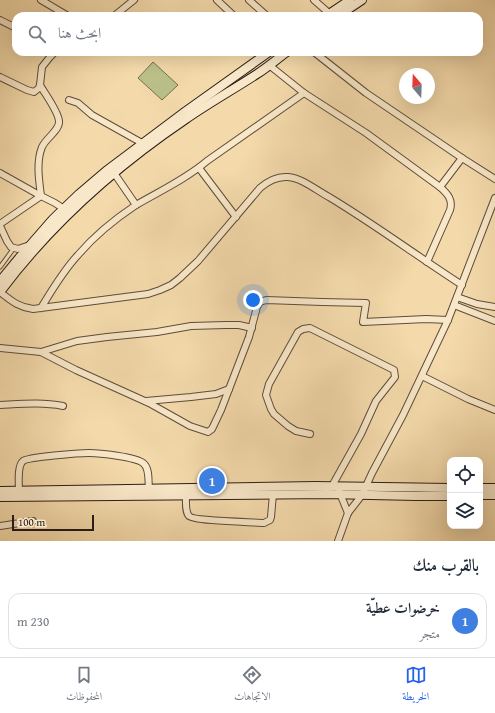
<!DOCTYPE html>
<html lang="ar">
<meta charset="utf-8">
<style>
body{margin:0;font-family:"Gentium Book Plus",Amiri,serif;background:#f2f2f3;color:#1f2937;direction:rtl}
.controls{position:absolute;right:12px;bottom:12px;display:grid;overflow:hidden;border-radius:8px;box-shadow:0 4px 16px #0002}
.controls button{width:36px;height:36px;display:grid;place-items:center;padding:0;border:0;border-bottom:1px solid #e0e1e3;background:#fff;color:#1f2937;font:20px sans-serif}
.compass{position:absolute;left:399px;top:68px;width:36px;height:36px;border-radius:50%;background:#fff;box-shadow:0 4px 16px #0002;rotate:341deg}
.scale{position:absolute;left:12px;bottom:10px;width:82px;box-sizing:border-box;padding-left:4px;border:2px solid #2b1e17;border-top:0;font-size:11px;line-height:14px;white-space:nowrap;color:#2b1e17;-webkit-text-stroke:3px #f8e7c8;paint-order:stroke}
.you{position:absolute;left:253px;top:300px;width:14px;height:14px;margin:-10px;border:3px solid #fff;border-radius:50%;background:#1a73e8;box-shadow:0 0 0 6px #1a73e833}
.badge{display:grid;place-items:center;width:26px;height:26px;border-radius:50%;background:#2563eb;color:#fff;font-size:13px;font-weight:700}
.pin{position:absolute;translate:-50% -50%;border:2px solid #fff;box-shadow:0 1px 4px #0006}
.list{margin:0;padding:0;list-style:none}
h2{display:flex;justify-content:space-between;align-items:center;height:52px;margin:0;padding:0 16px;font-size:17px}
h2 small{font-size:13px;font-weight:400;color:#747a83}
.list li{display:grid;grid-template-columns:26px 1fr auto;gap:12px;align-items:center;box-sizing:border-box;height:56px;margin:0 8px 8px;padding:0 8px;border:1px solid #e0e1e3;border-radius:12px}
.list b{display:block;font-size:15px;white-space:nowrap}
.list p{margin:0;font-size:13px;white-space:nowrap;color:#747a83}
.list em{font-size:13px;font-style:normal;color:#747a83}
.icon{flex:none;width:22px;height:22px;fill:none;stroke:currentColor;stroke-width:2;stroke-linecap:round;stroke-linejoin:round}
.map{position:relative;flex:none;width:495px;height:541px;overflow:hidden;direction:ltr}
.search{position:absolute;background:#fff;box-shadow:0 4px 16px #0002;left:12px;right:12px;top:12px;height:44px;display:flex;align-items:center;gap:10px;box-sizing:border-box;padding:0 14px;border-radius:12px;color:#747a83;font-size:15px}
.sheet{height:116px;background:#fff}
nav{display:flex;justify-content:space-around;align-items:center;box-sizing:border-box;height:56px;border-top:1px solid #e0e1e3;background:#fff;font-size:11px;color:#747a83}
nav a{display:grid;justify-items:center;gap:2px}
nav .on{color:#2563eb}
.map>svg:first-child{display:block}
</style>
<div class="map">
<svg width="495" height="541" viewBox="0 0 495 541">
<rect width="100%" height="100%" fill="#f4daab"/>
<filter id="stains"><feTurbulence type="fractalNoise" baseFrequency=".005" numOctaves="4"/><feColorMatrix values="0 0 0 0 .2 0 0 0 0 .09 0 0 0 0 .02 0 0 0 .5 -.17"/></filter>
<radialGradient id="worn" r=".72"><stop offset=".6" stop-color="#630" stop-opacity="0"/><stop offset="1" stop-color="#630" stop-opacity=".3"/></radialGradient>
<polygon fill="#bbc089" stroke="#736f50" points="153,62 178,85 162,100 138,78"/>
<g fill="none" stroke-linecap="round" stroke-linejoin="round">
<g stroke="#5d4d3c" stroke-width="5">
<polyline id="lane" points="0,267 14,248"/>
</g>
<g stroke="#5d4d3c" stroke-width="8">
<g id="street">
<polyline points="41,0 68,16"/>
<polyline points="217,0 234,16"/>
<polyline points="249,0 267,16"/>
<polyline points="314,0 330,14"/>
<polyline points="114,16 134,0"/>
<polyline points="0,20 16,28"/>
<polyline points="314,52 366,93 462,158 495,179"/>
<path d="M269 65 304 93 366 133 440 187C448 194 453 200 450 210L427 262"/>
<polyline points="0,77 27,90 34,92 39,88 40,85 42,67 50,57 55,52"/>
<path d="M40 85C45 94 58 111 59 121 60 130 46 138 42 147 36 162 39 180 41 196"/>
<polyline points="69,100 78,103 92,115 142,143"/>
<polyline points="199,168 236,217"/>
<polyline points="0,173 41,196 55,203 64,209"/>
<polyline points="114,173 136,205"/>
<polyline points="440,187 462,158"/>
<polyline points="0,224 41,196"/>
<polyline points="0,226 7,241 11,247 18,249 30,245"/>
<path d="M0 292C12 301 18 307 33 309L148 294 160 290 171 285 180 278 198 261 260 188C268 181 277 176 288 177 302 178 316 190 329 197 374 224 417 256 462 285"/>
<polyline points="457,297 477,304 495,307"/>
<polyline points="454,305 495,321"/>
<path d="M41 308C52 290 63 271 78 255 95 235 115 219 136 205 160 191 186 179 207 161L304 93"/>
<polyline points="0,348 41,352 76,370 149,403 190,426 208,432 212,429 221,410 249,337 257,307 260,302 266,300 322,302 366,303 363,322 426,319 448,320"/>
<polyline points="41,352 77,341 107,337 157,332 191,326 225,325 239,325 252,328"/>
<polyline points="422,376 468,399 495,410"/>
<polyline points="146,401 191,397 216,394 229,389"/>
<path d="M0 405C21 404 42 402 63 406"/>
<polyline points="310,434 296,431 288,426 274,414 271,409 266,395 269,384 298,332 303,329 310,328 394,370 395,377 376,401 361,434 332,486"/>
<path d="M19 491C19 484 17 466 23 461 28 457 79 453 89 453 99 453 136 457 143 463 150 468 148 481 149 489"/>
<polyline points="339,491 348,513"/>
<path d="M186 495C186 501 185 512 189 516 193 521 254 522 264 523L270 520 271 517 273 494"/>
<polyline points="0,526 33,521"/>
<polyline points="338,541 348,513 362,495 372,473 403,415 448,320 495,198"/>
</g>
</g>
<g stroke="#2b1e17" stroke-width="10">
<g id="secondary">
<polyline points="326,16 350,0"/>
<polyline points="338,16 362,0"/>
<polyline points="0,281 19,258 53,219 79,194 106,171 186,111 269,52"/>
<path d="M0 292C51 224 115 167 186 119 209 103 234 89 257 74 268 67 277 59 287 52"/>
<polyline points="480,488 495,488"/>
<polyline points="0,491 315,486 450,488"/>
<polyline points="480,495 495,495"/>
<polyline points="0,497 327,494 416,496 450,496"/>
</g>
</g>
<use href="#lane" stroke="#f8e7c8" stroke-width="3"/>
<use href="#street" stroke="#f8e7c8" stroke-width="6"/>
<use href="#secondary" stroke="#f8e7c8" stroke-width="8"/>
</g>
<rect width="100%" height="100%" filter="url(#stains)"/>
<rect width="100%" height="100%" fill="url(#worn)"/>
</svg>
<div class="controls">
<button><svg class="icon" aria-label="locate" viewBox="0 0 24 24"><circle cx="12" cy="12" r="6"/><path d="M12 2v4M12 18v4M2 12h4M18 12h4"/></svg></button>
<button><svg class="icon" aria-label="layers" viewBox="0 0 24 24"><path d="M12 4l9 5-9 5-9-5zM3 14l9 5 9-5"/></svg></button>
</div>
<svg class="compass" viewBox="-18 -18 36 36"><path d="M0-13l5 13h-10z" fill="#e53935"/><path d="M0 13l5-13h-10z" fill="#747a83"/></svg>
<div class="scale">100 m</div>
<div class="you"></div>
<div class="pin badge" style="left:212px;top:481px;background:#3f7fe0">1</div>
<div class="search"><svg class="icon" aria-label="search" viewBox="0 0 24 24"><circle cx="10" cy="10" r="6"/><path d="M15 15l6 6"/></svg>ابحث هنا</div>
</div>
<section class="sheet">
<h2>بالقرب منك<small></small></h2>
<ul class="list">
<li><span class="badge" style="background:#3f7fe0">1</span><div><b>خرضوات عطيّة</b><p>متجر</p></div><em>230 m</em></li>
</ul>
</section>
<nav>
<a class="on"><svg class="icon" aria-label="map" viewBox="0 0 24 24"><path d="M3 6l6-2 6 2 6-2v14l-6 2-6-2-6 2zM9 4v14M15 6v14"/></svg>الخريطة</a>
<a><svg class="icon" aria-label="directions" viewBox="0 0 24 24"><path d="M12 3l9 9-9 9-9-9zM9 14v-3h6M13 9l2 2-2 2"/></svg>الاتجاهات</a>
<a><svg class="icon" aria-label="saved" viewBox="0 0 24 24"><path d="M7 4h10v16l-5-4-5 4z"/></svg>المحفوظات</a>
</nav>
